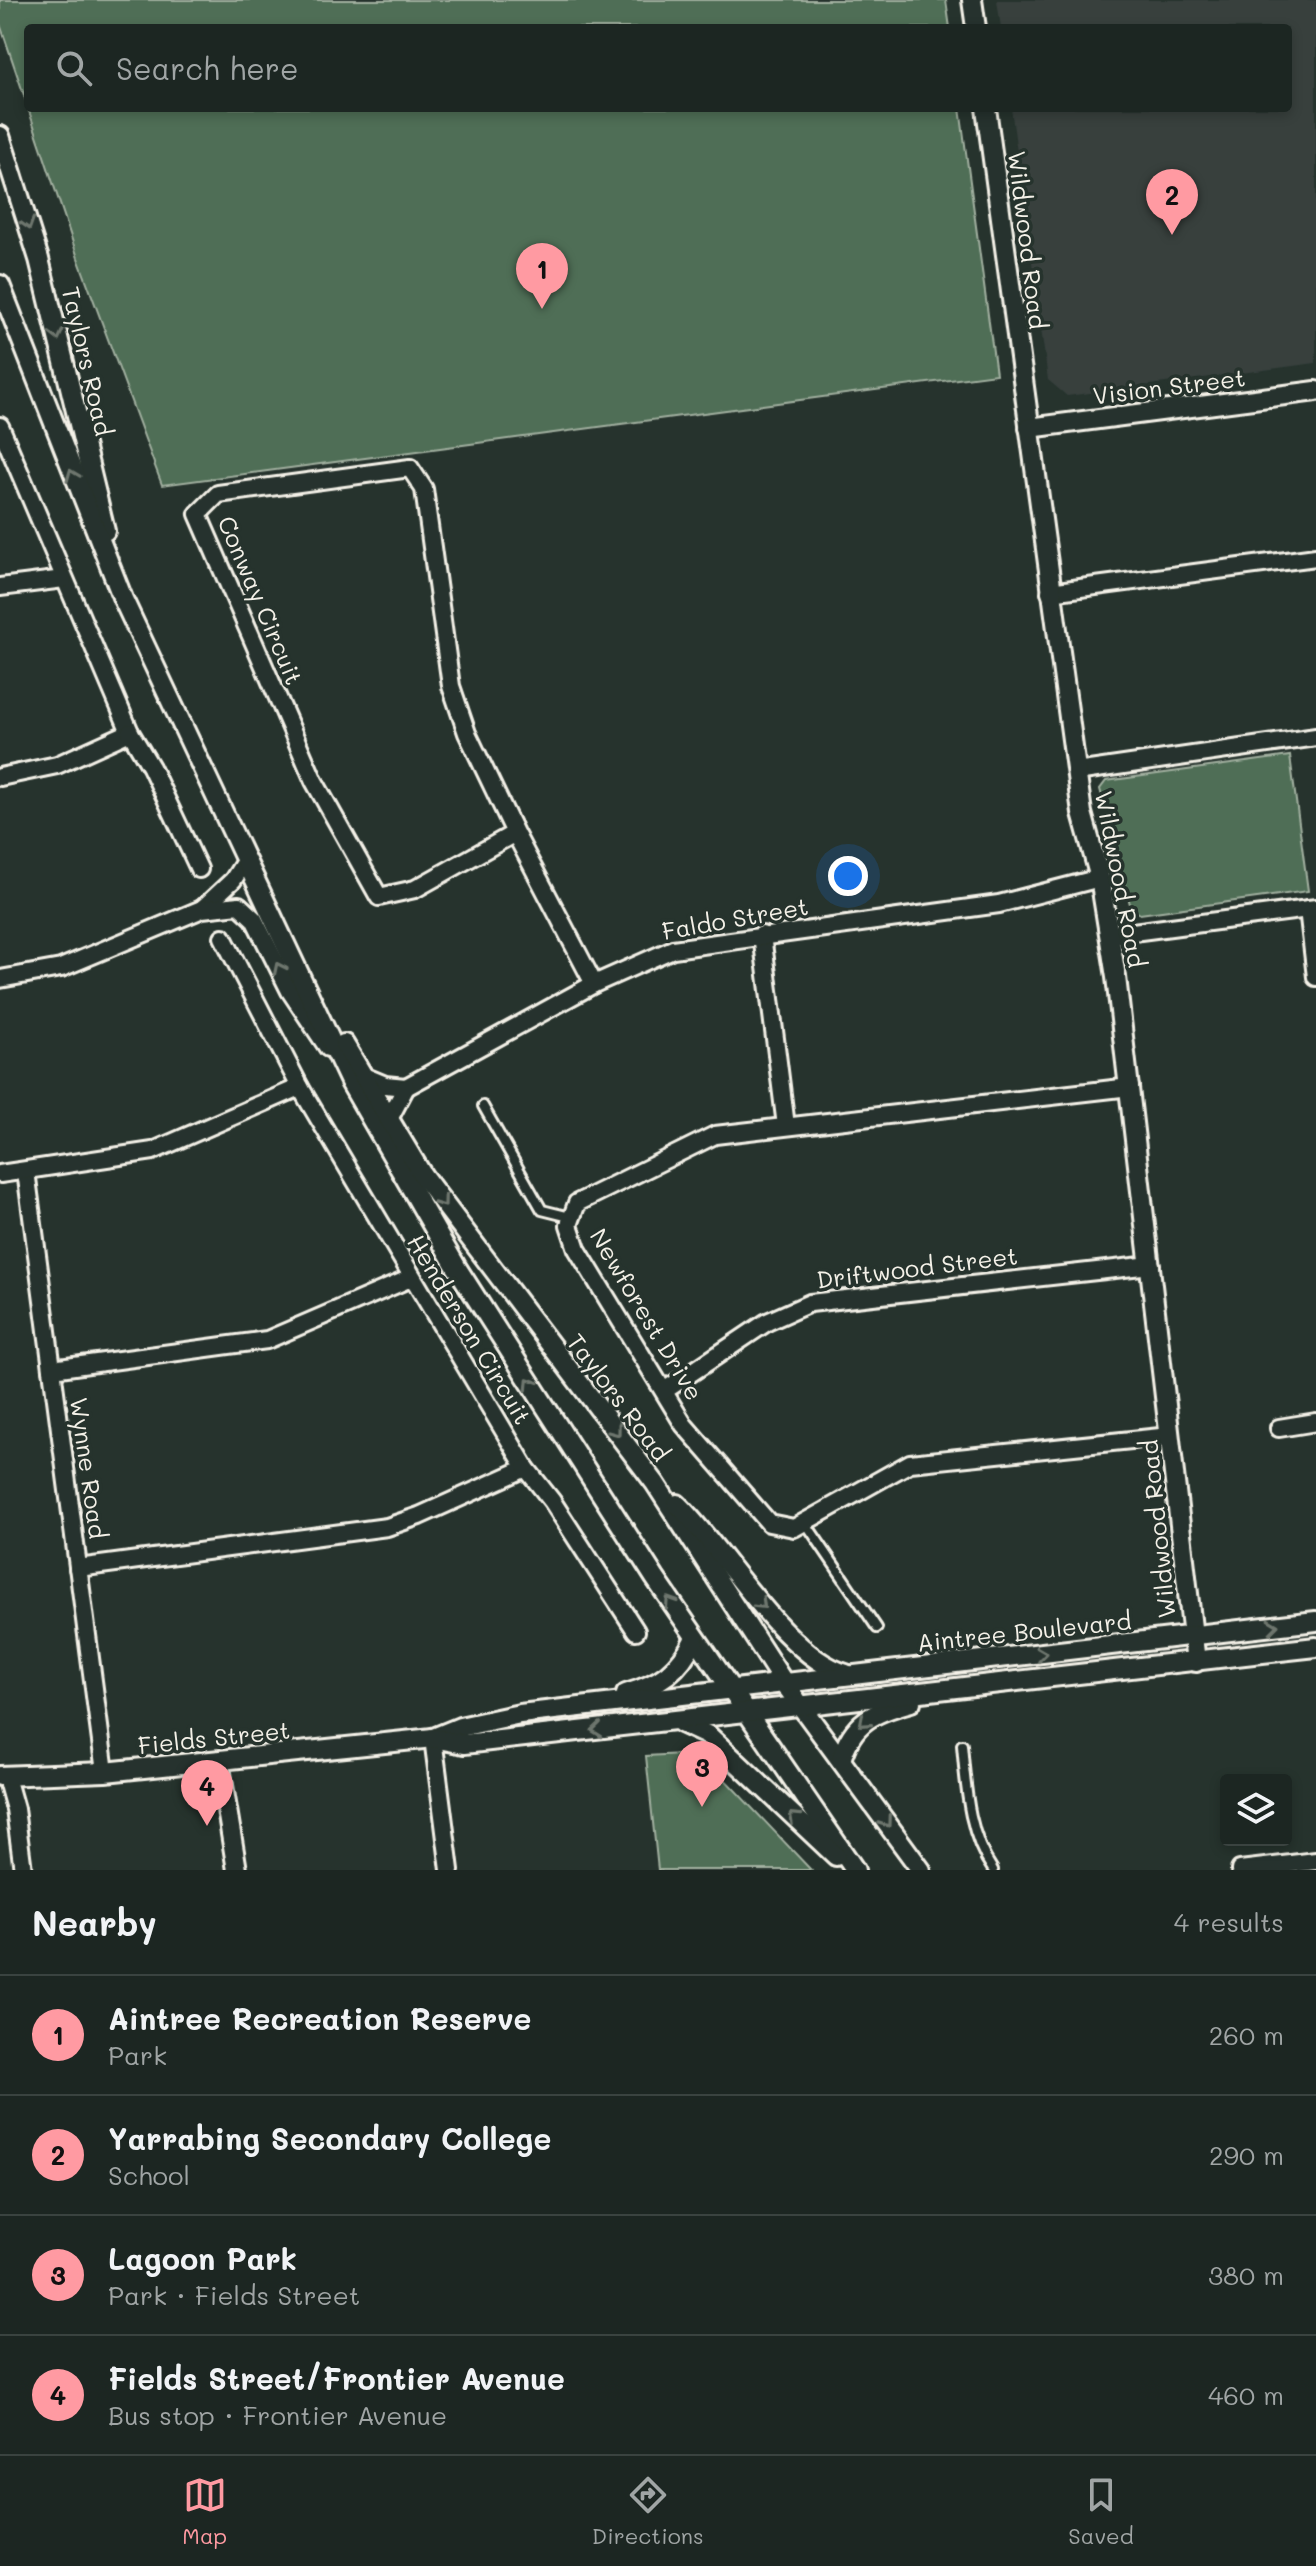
<!DOCTYPE html>
<meta charset="utf-8">
<style>
body{margin:0;font-family:Mali,sans-serif;background:#29322f;color:#f1f3f6}
.controls{position:absolute;right:24px;bottom:24px;display:grid;overflow:hidden;border-radius:8px;box-shadow:0 4px 12px #0003}
.controls button{width:72px;height:72px;display:grid;place-items:center;padding:0;border:0;border-bottom:2px solid #3a4340;background:#1c2622;color:#f1f3f6;font:40px sans-serif}
.you{position:absolute;left:848px;top:876px;width:28px;height:28px;margin:-20px;border:6px solid #fff;border-radius:50%;background:#1a73e8;box-shadow:0 0 0 12px #1a73e833}
.badge{display:grid;place-items:center;width:52px;height:52px;border-radius:50%;background:#ff9aa2;color:#111;font-size:26px;font-weight:700}
.pin{position:absolute;translate:-50% -66px;filter:drop-shadow(0 2px 4px #0008)}
.pin::after{content:'';position:absolute;top:42px;width:28px;height:24px;background:inherit;clip-path:polygon(0 0,100% 0,50% 100%)}
.list{margin:0;padding:0;list-style:none}
h2{display:flex;justify-content:space-between;align-items:center;height:104px;margin:0;padding:0 32px;font-size:34px}
h2 small{font-size:26px;font-weight:400;color:#a0a5a5}
.list li{display:grid;grid-template-columns:52px 1fr auto;gap:24px;align-items:center;box-sizing:border-box;height:120px;padding:0 32px;border-top:2px solid #3a4340}
.list b{display:block;font-size:30px;white-space:nowrap}
.list p{margin:0;font-size:26px;white-space:nowrap;color:#a0a5a5}
.list em{font-size:26px;font-style:normal;color:#a0a5a5}
.icon{flex:none;width:44px;height:44px;fill:none;stroke:currentColor;stroke-width:2;stroke-linecap:round;stroke-linejoin:round}
.map{position:relative;flex:none;width:1316px;height:1870px;overflow:hidden}
.search{position:absolute;background:#1c2622;box-shadow:0 4px 12px #0003;left:24px;right:24px;top:24px;height:88px;display:flex;align-items:center;gap:20px;box-sizing:border-box;padding:0 28px;border-radius:8px;color:#a0a5a5;font-size:30px}
.sheet{height:584px;background:#1c2622}
nav{display:flex;justify-content:space-around;align-items:center;box-sizing:border-box;height:112px;border-top:2px solid #3a4340;background:#1c2622;font-size:22px;color:#a0a5a5}
nav a{display:grid;justify-items:center;gap:4px}
nav .on{color:#ff9aa2}
.map>svg:first-child{display:block}
</style>
<div class="map">
<svg width="1316" height="1870" viewBox="0 0 1316 1870">
<rect width="100%" height="100%" fill="#26332d"/>
<filter id="ink" filterUnits="userSpaceOnUse"><feTurbulence type="fractalNoise" baseFrequency=".0125" numOctaves="2"/><feDisplacementMap in="SourceGraphic" scale="16" xChannelSelector="R" yChannelSelector="G"/><feConvolveMatrix kernelMatrix="1 2 1 2 8 2 1 2 1" color-interpolation-filters="sRGB"/></filter>
<g filter="url(#ink)">
<polygon fill="#37403e" points="997,0 1316,0 1316,363 1067,396 1048,380 1011,108 1288,108 1288,28 1001,28"/>
<g fill="#4f6e57" stroke="#a2b0a0" stroke-width="2">
<polygon points="0,0 946,0 950,28 28,28 28,107 0,24"/>
<polygon points="28,108 960,108 996,374 162,485 78,258"/>
<polygon points="1290,756 1308,891 1140,914 1131,908 1100,789 1106,781"/>
<polygon points="682,1754 717,1771 811,1870 658,1870 646,1756"/>
</g>
<g fill="none" stroke-linecap="round" stroke-linejoin="round">
<g stroke="#f4f1e8" stroke-width="14">
<g id="service">
<polyline points="483,1106 542,1210 570,1217"/>
<polyline points="805,1522 877,1628"/>
<path d="M962 1745C966 1787 968 1834 993 1870"/>
</g>
</g>
<g stroke="#f4f1e8" stroke-width="22">
<g id="minor">
<polyline points="0,426 130,732 57,765 0,777"/>
<polyline points="0,587 64,579"/>
<polyline points="1050,592 1316,557"/>
<polyline points="130,732 151,767 199,869"/>
<polyline points="1076,772 1316,737"/>
<polyline points="515,833 415,889 379,897 314,781 198,514 218,494 410,468 424,489 451,686 467,733 515,833 594,984"/>
<polyline points="203,908 233,880 245,861"/>
<polyline points="1308,909 1316,977"/>
<polyline points="762,935 786,1126"/>
<polyline points="1110,935 1316,908"/>
<polyline points="223,937 300,1087"/>
<polyline points="0,979 61,968 202,909 239,905 254,919 290,991 328,1048"/>
<polyline points="361,1075 385,1085 406,1087"/>
<polyline points="406,1087 594,984 673,949 999,904 1100,878"/>
<polyline points="1130,1087 715,1135 577,1203 569,1225 577,1249 684,1425 769,1523 794,1528 910,1463 1170,1436"/>
<polyline points="388,1121 406,1087"/>
<polyline points="26,1171 105,1772"/>
<polyline points="0,1174 153,1151 300,1087 526,1468 419,1516 387,1527 78,1568"/>
<polyline points="52,1369 267,1340 411,1278"/>
<polyline points="664,1391 767,1322 810,1303 1151,1265"/>
<polyline points="1279,1428 1316,1422"/>
<polyline points="526,1468 552,1501 636,1631"/>
<polyline points="433,1738 450,1870"/>
<polyline points="6,1777 15,1809 23,1870"/>
<polyline points="1240,1870 1316,1861"/>
</g>
</g>
<g stroke="#f4f1e8" stroke-width="24">
<g id="tertiary">
<polyline points="972,0 976,28"/>
<polyline points="986,108 1082,813 1100,878 1116,977 1196,1662"/>
<polyline points="0,136 39,259 105,531"/>
<polyline points="0,285 123,599 350,1082 457,1268 655,1578 855,1870"/>
<polyline points="1029,428 1316,391"/>
<polyline points="344,1044 423,1176 655,1483 784,1683 921,1870"/>
<path d="M677 1504C723 1548 785 1657 846 1674"/>
<path d="M626 1694C660 1684 679 1671 695 1638"/>
<polyline points="681,1723 709,1736 836,1856"/>
<polyline points="433,1738 460,1727 520,1714 1316,1621"/>
<path d="M841 1760C852 1721 874 1712 911 1702"/>
<polyline points="219,1761 237,1870"/>
<polyline points="0,1776 105,1772 433,1738 464,1744 1316,1647"/>
</g>
</g>
<use href="#service" stroke="#26332d" stroke-width="8"/>
<use href="#minor" stroke="#26332d" stroke-width="16"/>
<use href="#tertiary" stroke="#26332d" stroke-width="18"/>
</g>
<defs><path id="oneway-chevron" d="M-2-3.5L2.5 0L-2 3.5" fill="none" stroke-width="1.6" stroke-linecap="round" stroke-linejoin="round" transform="scale(2)"/></defs>
<g stroke="#6e766e">
<use href="#oneway-chevron" transform="translate(28 224) rotate(72)"/>
<use href="#oneway-chevron" transform="translate(57 335) rotate(77)"/>
<use href="#oneway-chevron" transform="translate(72 475) rotate(-112)"/>
<use href="#oneway-chevron" transform="translate(279 968) rotate(-116)"/>
<use href="#oneway-chevron" transform="translate(442 1202) rotate(54)"/>
<use href="#oneway-chevron" transform="translate(530 1383) rotate(-123)"/>
<use href="#oneway-chevron" transform="translate(616 1431) rotate(53)"/>
<use href="#oneway-chevron" transform="translate(670 1602) rotate(-123)"/>
<use href="#oneway-chevron" transform="translate(761 1604) rotate(45)"/>
<use href="#oneway-chevron" transform="translate(1273 1626) rotate(-7)"/>
<use href="#oneway-chevron" transform="translate(1042 1654) rotate(-7)"/>
<use href="#oneway-chevron" transform="translate(864 1722) rotate(139)"/>
<use href="#oneway-chevron" transform="translate(597 1730) rotate(174)"/>
<use href="#oneway-chevron" transform="translate(794 1817) rotate(-137)"/>
<use href="#oneway-chevron" transform="translate(886 1822) rotate(54)"/>
</g>
</g>
<g text-anchor="middle" dominant-baseline="central" stroke-width="7" stroke-linejoin="round" paint-order="stroke">
<g font-size="24" fill="#f4f1e8" stroke="#26332d">
<text transform="translate(1028 240) rotate(83)">Wildwood Road</text>
<text transform="translate(88 361) rotate(77)">Taylors Road</text>
<text transform="translate(1169 386) rotate(-7)">Vision Street</text>
<text transform="translate(261 600) rotate(67)">Conway Circuit</text>
<text transform="translate(1121 879) rotate(79)">Wildwood Road</text>
<text transform="translate(735 918) rotate(-10)">Faldo Street</text>
<text transform="translate(917 1267) rotate(-7)">Driftwood Street</text>
<text transform="translate(647 1314) rotate(59)">Newforest Drive</text>
<text transform="translate(470 1329) rotate(59)">Henderson Circuit</text>
<text transform="translate(619 1397) rotate(53)">Taylors Road</text>
<text transform="translate(89 1468) rotate(82)">Wynne Road</text>
<text transform="translate(1157 1529) rotate(-96)">Wildwood Road</text>
<text transform="translate(1024 1631) rotate(-6)">Aintree Boulevard</text>
<text transform="translate(214 1737) rotate(-6)">Fields Street</text>
</g>
</g>
</svg>
<div class="controls">
<button><svg class="icon" aria-label="layers" viewBox="0 0 24 24"><path d="M12 4l9 5-9 5-9-5zM3 14l9 5 9-5"/></svg></button>
</div>
<div class="you"></div>
<div class="pin badge" style="left:542px;top:309px">1</div>
<div class="pin badge" style="left:1172px;top:235px">2</div>
<div class="pin badge" style="left:702px;top:1807px">3</div>
<div class="pin badge" style="left:207px;top:1826px">4</div>
<div class="search"><svg class="icon" aria-label="search" viewBox="0 0 24 24"><circle cx="10" cy="10" r="6"/><path d="M15 15l6 6"/></svg>Search here</div>
</div>
<section class="sheet">
<h2>Nearby<small>4 results</small></h2>
<ul class="list">
<li><span class="badge">1</span><div><b>Aintree Recreation Reserve</b><p>Park</p></div><em>260 m</em></li>
<li><span class="badge">2</span><div><b>Yarrabing Secondary College</b><p>School</p></div><em>290 m</em></li>
<li><span class="badge">3</span><div><b>Lagoon Park</b><p>Park · Fields Street</p></div><em>380 m</em></li>
<li><span class="badge">4</span><div><b>Fields Street/Frontier Avenue</b><p>Bus stop · Frontier Avenue</p></div><em>460 m</em></li>
</ul>
</section>
<nav>
<a class="on"><svg class="icon" aria-label="map" viewBox="0 0 24 24"><path d="M3 6l6-2 6 2 6-2v14l-6 2-6-2-6 2zM9 4v14M15 6v14"/></svg>Map</a>
<a><svg class="icon" aria-label="directions" viewBox="0 0 24 24"><path d="M12 3l9 9-9 9-9-9zM9 14v-3h6M13 9l2 2-2 2"/></svg>Directions</a>
<a><svg class="icon" aria-label="saved" viewBox="0 0 24 24"><path d="M7 4h10v16l-5-4-5 4z"/></svg>Saved</a>
</nav>
